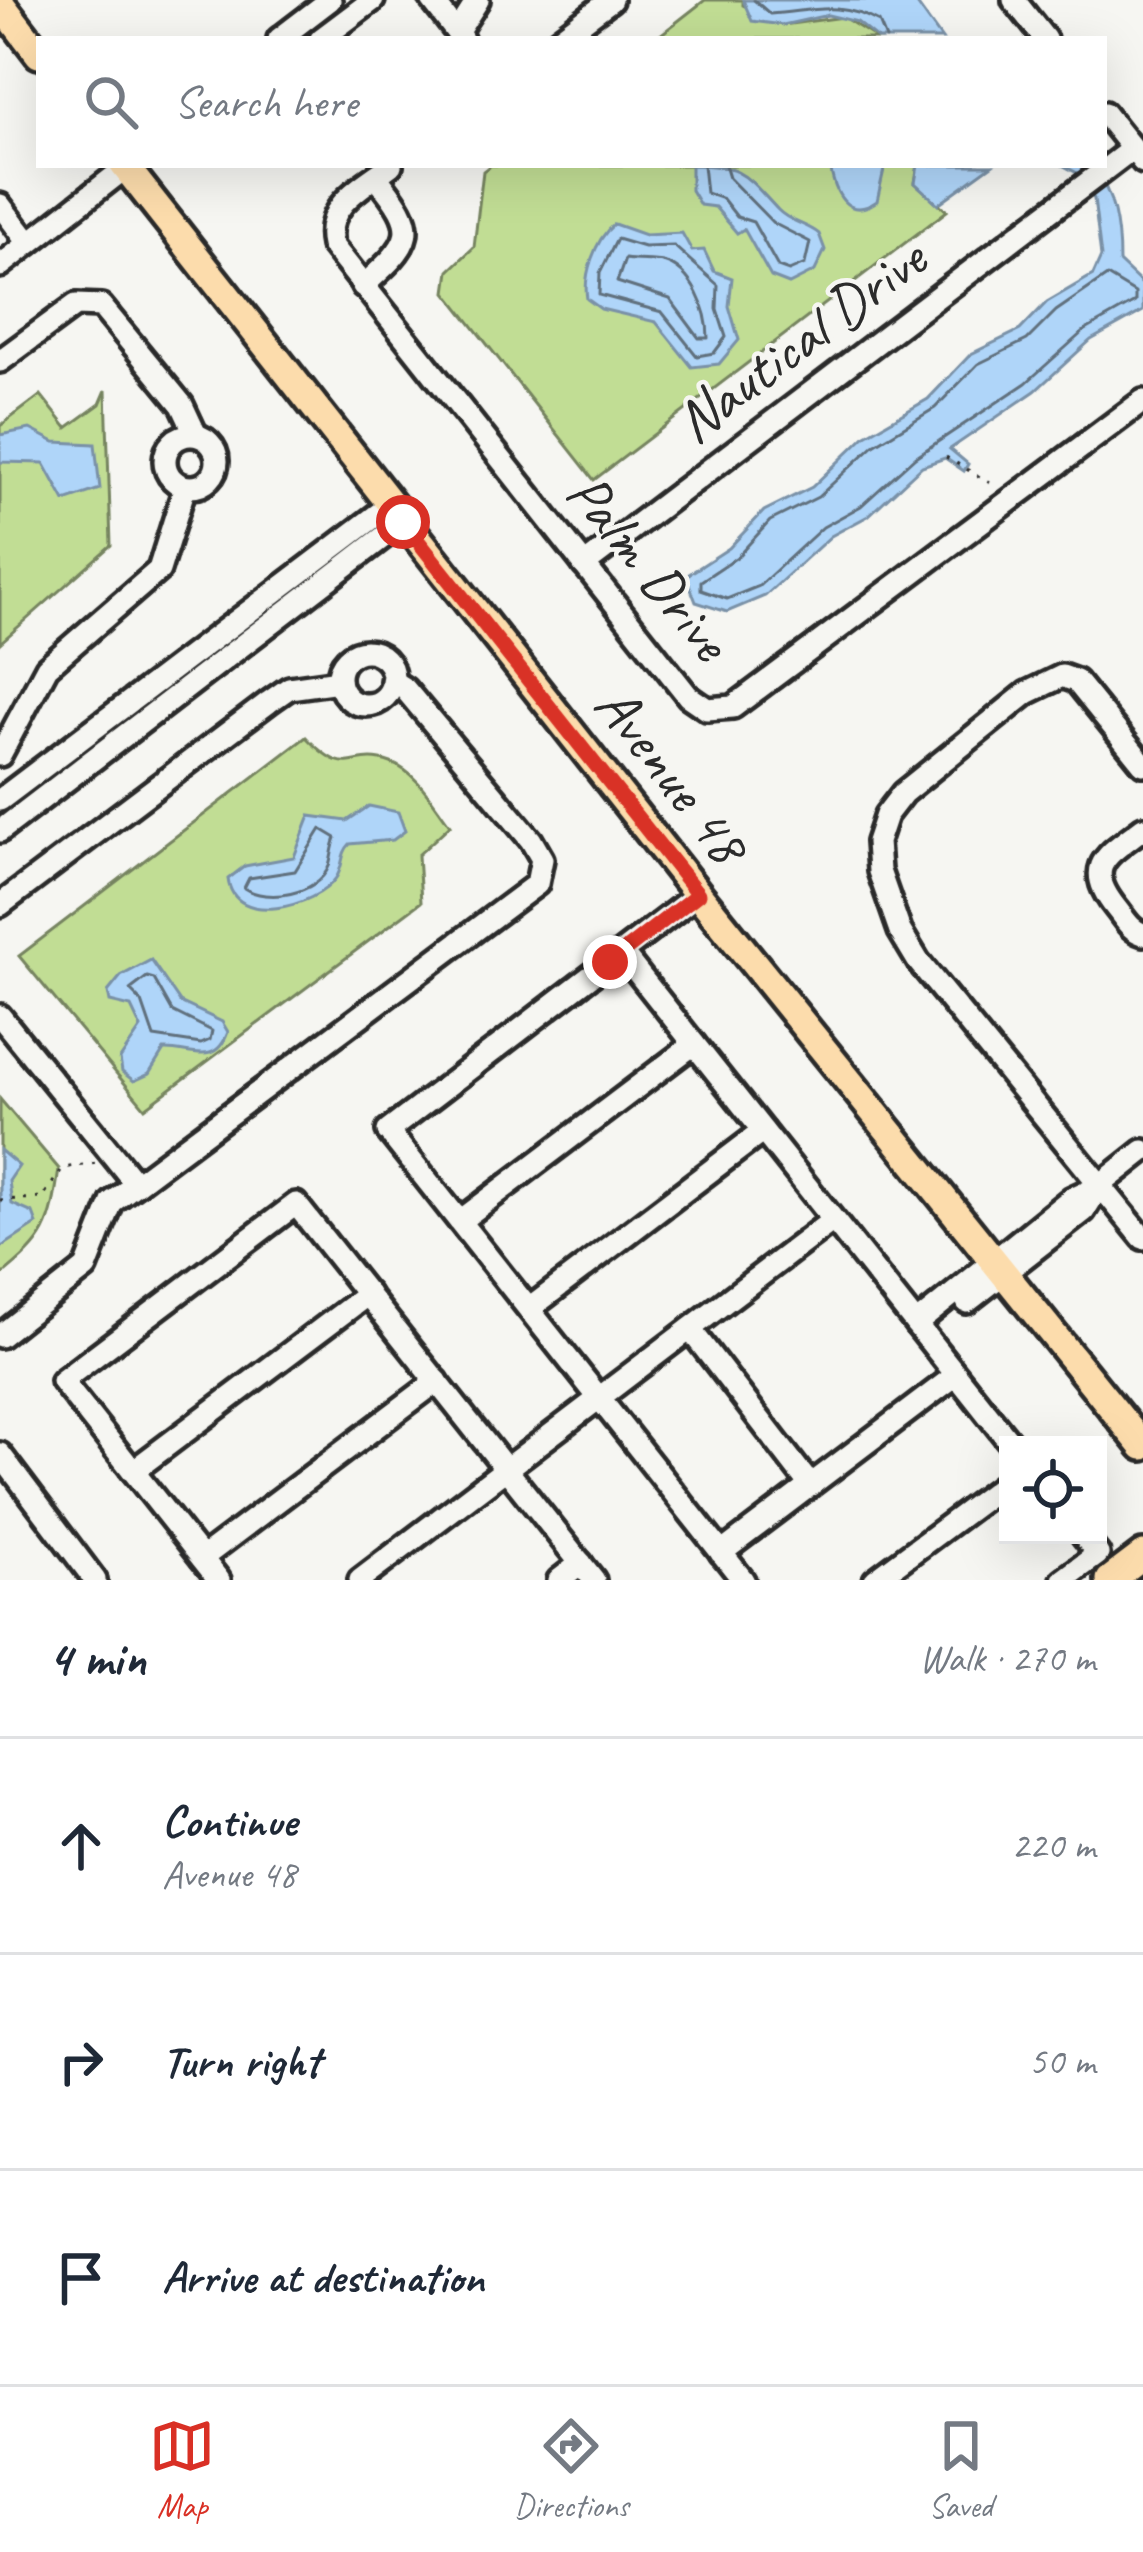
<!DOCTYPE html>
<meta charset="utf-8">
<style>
body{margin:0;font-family:Caveat,sans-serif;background:#f2f2f3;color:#1f2937}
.controls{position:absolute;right:36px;bottom:36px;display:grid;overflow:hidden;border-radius:0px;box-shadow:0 12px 48px #0002}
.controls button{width:108px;height:108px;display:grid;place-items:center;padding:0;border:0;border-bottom:3px solid #e0e1e3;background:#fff;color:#1f2937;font:60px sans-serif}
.stop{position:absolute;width:36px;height:36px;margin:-27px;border:9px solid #d93025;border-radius:50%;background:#fff}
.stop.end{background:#d93025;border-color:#fff;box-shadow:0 3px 12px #0008}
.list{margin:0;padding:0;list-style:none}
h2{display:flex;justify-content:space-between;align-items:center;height:156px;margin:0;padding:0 48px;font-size:51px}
h2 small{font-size:39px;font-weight:400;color:#747a83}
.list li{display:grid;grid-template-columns:78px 1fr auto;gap:36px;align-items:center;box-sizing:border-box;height:216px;padding:0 48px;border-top:3px solid #e0e1e3}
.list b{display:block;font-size:45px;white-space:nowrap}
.list p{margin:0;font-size:39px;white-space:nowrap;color:#747a83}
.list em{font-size:39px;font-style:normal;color:#747a83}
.icon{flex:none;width:66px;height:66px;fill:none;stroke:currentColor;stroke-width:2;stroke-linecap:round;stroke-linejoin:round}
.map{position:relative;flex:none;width:1143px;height:1580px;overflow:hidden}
.search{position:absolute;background:#fff;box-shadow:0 12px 48px #0002;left:36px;right:36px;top:36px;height:132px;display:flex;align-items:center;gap:30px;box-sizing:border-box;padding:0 42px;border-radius:0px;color:#747a83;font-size:45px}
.sheet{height:804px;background:#fff}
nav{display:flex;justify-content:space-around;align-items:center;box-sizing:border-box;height:168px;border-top:3px solid #e0e1e3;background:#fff;font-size:33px;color:#747a83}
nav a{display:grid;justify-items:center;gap:6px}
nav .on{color:#d93025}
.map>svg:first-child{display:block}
</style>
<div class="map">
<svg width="1143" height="1580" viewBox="0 0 1143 1580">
<rect width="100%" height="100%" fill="#f6f6f2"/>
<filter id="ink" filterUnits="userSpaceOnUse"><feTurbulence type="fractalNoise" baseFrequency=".00833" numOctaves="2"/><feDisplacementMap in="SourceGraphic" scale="24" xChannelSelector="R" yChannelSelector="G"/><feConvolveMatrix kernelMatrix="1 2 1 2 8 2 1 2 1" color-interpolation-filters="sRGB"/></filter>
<g filter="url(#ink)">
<g fill="#c1dd94" stroke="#768460" stroke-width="3">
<polygon points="705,0 743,0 743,5 783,25 843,17 878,39 655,39"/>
<polygon points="491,165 918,165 915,183 947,211 594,480 446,292 449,271 474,247 483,171"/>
<polygon points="106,390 111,545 0,643 0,426 41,395 67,428 100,404"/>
<path d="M306 737C351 784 350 748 391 763 418 773 433 803 450 825L418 855 421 902 145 1108 19 956Z"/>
<path d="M0 1099 59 1169C51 1228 46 1240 0 1277Z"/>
</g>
<g fill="#afd5f9" stroke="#7a91a7" stroke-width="3">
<polygon points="743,0 914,0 942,39 878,39 857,22 828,15 783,25 752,21"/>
<path d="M691 165C743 165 745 175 778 210 789 222 807 224 819 234L825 250 815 271 789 284 771 277 744 229 737 233 715 207 700 205 691 190Z"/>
<path d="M830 165H885L877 201C847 222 834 192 830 165Z"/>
<polygon points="918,165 992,165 938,204 915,183"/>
<path d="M1062 165H1093C1114 196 1119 225 1119 262L1143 285V311L1091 340 1035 391 950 449 968 464 964 471 945 458 922 466 868 516 831 536 765 596 727 612 696 602 686 576 729 548 764 511 812 487 866 435 928 399 971 354 1020 330 1047 302 1093 275 1101 257 1094 199 1077 173Z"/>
<path d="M614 224 645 235 682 233 692 251 704 250 714 271 732 278 729 306 739 340 719 364 692 367 656 322 601 309 587 299C583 275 595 240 614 224Z"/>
<polygon points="30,429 55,442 95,444 100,489 65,501 44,463 0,462 0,435"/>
<path d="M369 806 398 812 405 831 393 840 350 844C340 854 344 866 336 878 316 907 234 928 228 879L245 866 294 857 310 816 347 821Z"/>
<path d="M151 960 180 1002 222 1022 228 1032C215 1068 191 1049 164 1050L149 1074 134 1081 122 1072 120 1059 141 1028 131 1007 110 1002 108 992 121 976Z"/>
<polygon points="0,1150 19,1166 9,1181 12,1204 33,1213 37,1224 0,1248"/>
</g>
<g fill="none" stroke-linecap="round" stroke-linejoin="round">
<g stroke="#606f7d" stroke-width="3">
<path d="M754 0 770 14C813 11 839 0 879 22L886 39"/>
<polyline points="703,165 706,193 723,199 737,217 753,222 778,267 789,271 805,264 810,242 773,223 729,178 725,165"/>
<polygon points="617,239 644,247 674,246 718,285 717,309 726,337 714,353 697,356 662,312 599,295 600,273"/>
<path d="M625 259C637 261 652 260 663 262 693 270 708 311 708 338H699L670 299 617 282Z"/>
<polygon points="1107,276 1135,293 1135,302 1084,331 1026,383 915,457 861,506 823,527 759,586 727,599 701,590 701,581 737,557 770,521 818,497 874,445 935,408 978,364 1027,340 1056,311"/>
<path d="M321 829 336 838C332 847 332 857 329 866 318 895 266 903 244 888L249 878 295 871Z"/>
<polygon points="147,977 154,979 172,1011 212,1031 210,1040 201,1044 154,1037 142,1002 130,990"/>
</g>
<g stroke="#2b2b2b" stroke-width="30">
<g id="minor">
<polyline points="432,0 462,39"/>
<polyline points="1014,0 1045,39"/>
<polyline points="457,33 478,0"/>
<polyline points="279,39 330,0"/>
<polyline points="321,39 373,0"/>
<polyline points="559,39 611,0"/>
<polyline points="1104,113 1143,162"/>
<path d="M391 165C364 186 323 205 332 245L688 696 707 709 733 707 1143 401"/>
<polyline points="0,205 29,243"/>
<polyline points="0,266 129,165"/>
<path d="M363 286C413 241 422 232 376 177"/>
<polyline points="0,361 76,305 101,306 182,405 196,435"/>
<circle cx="191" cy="461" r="26"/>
<polyline points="584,565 1132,149"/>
<circle cx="366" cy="678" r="27"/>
<polyline points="0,755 47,667 159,570 185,487"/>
<polyline points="1143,764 1076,681 1062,676 1027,693 903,793 886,815 877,842 879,871 900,931 918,961 1143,1238"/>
<polyline points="0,800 390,505"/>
<path d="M1143 828C1108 855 1082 865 1116 908 1125 919 1130 930 1143 934"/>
<polyline points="0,831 403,522"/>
<polyline points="698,894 388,1131 743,1580"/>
<polyline points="0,905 269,702 289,688 339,681"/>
<polyline points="622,953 1012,1445"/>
<polyline points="0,1016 136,1184"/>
<polyline points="460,1221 694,1044"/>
<polyline points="967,1302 1084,1211 1100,1185"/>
<polyline points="529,1309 763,1131"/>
<polyline points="916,1324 1072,1198 1100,1185 1143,1151"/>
<polyline points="690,1329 810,1485"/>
<polyline points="0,1336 86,1268 112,1202 537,884 542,859 531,840 405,689 392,681"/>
<polyline points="0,1454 95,1580"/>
<polyline points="133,1471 368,1294"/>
<polyline points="721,1553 956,1375"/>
<polyline points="202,1558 437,1381"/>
<polyline points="219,1580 62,1381 296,1204 594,1580"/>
<polyline points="360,1580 833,1220"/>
<polyline points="559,1580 581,1563"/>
<polyline points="875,1580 1008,1481"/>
<polyline points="1063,1580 1098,1554 1083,1535"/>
</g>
</g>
<g stroke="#2b2b2b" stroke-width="36">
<g id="major">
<polyline points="0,3 39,54"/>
<polyline points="124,165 698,894 1143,1446"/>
<polyline points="1110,1580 1143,1555"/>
</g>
</g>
<g stroke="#2b2b2b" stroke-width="3" stroke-dasharray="3 9" stroke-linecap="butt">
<polyline points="946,457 997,487"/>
<polyline points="0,1200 42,1198 63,1168 97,1163"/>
</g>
<use href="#minor" stroke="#f6f6f2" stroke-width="21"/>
<use href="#major" stroke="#fcdcac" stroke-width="27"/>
</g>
</g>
<g fill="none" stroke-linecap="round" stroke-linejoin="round" filter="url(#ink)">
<polyline stroke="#d93025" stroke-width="15" points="403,522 698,894 610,962"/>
</g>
<g text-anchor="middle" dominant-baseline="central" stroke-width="9" stroke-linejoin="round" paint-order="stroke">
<g font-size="60" fill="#2b2b2b" stroke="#f6f6f2">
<text transform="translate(800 340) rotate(-37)">Nautical Drive</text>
<text transform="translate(649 566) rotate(51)">Palm Drive</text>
<text transform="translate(672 774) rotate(52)">Avenue 48</text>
</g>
</g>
</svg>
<div class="controls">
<button><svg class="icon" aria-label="locate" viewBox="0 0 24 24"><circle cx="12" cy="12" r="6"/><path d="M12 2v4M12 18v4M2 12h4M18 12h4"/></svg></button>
</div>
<div class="stop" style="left:403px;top:522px"></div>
<div class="stop end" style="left:610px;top:962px"></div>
<div class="search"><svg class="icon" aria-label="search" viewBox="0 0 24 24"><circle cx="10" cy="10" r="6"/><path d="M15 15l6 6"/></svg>Search here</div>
</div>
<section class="sheet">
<h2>4 min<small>Walk · 270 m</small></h2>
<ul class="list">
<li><svg class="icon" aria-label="ahead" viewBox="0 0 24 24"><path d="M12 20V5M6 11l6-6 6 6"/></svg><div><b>Continue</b><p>Avenue 48</p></div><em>220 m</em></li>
<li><svg class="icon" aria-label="right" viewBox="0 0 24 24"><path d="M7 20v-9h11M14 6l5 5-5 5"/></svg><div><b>Turn right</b></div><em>50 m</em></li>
<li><svg class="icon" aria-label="arrive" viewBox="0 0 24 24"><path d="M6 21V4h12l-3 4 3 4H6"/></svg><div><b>Arrive at destination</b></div></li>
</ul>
</section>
<nav>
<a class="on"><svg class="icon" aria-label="map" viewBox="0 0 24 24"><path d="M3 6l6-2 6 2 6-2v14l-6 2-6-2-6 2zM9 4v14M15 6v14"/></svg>Map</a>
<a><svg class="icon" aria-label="directions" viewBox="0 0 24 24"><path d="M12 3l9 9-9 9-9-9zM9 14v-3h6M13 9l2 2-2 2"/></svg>Directions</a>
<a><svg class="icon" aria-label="saved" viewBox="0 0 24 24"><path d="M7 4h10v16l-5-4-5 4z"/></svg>Saved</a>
</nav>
